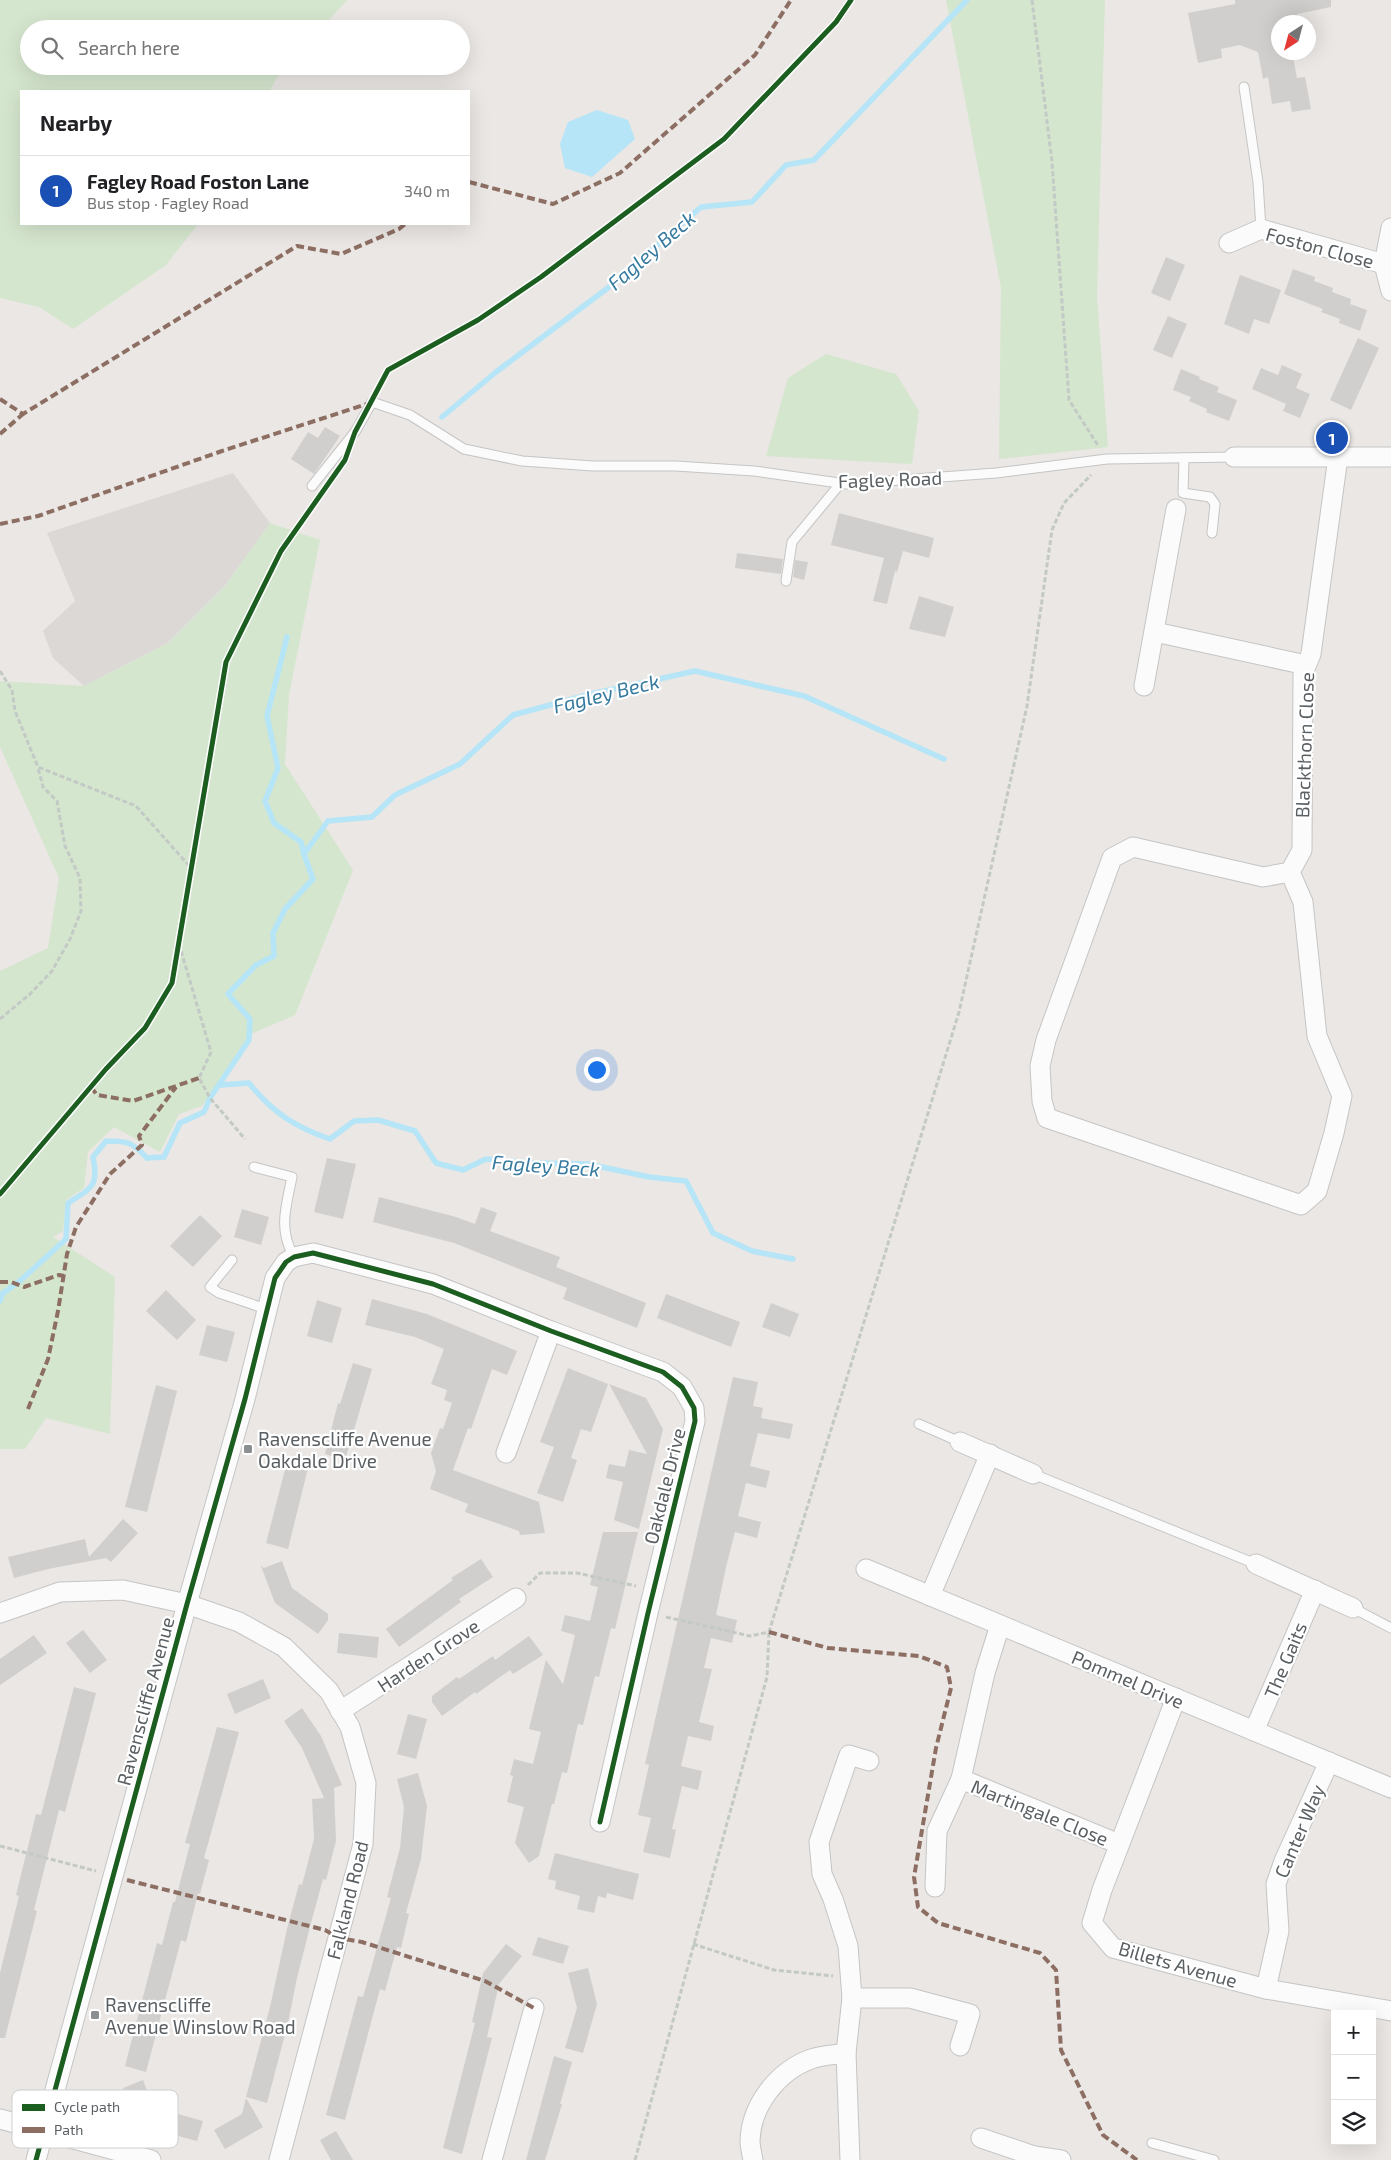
<!DOCTYPE html>
<meta charset="utf-8">
<style>
body{margin:0;font-family:"Exo 2",sans-serif;background:#f2f2f2;color:#202124}
.controls{position:absolute;right:15px;bottom:15px;display:grid;overflow:hidden;border-radius:0px;box-shadow:0 5px 20px #0002}
.controls button{width:45px;height:45px;display:grid;place-items:center;padding:0;border:0;border-bottom:1px solid #e0e0e0;background:#fff;color:#202124;font:25px sans-serif}
.compass{position:absolute;left:1271px;top:15px;width:45px;height:45px;border-radius:50%;background:#fff;box-shadow:0 5px 20px #0002;rotate:216deg}
.you{position:absolute;left:596px;top:1069px;width:18px;height:18px;margin:-12px;border:4px solid #fff;border-radius:50%;background:#1a73e8;box-shadow:0 0 0 8px #1a73e833}
.badge{display:grid;place-items:center;width:32px;height:32px;border-radius:50%;background:#ea580c;color:#fff;font-size:16px;font-weight:700}
.pin{position:absolute;translate:-50% -50%;border:2px solid #fff;box-shadow:0 1px 5px #0006}
.list{margin:0;padding:0;list-style:none}
h2{display:flex;justify-content:space-between;align-items:center;height:65px;margin:0;padding:0 20px;font-size:21px}
h2 small{font-size:16px;font-weight:400;color:#757577}
.list li{display:grid;grid-template-columns:32px 1fr auto;gap:15px;align-items:center;box-sizing:border-box;height:70px;padding:0 20px;border-top:1px solid #e0e0e0}
.list b{display:block;font-size:19px;white-space:nowrap}
.list p{margin:0;font-size:16px;white-space:nowrap;color:#757577}
.list em{font-size:16px;font-style:normal;color:#757577}
.icon{flex:none;width:28px;height:28px;fill:none;stroke:currentColor;stroke-width:2;stroke-linecap:round;stroke-linejoin:round}
.map{position:relative;flex:none;width:1391px;height:2160px;overflow:hidden}
.search{position:absolute;background:#fff;box-shadow:0 5px 20px #0002;left:20px;top:20px;width:450px;height:55px;display:flex;align-items:center;gap:12px;box-sizing:border-box;padding:0 18px;border-radius:28px;color:#757577;font-size:19px}
.panel{position:absolute;background:#fff;box-shadow:0 5px 20px #0002;left:20px;top:90px;width:450px;height:135px;border-radius:0px}
.map>svg:first-child{display:block}
</style>
<div class="map">
<svg width="1391" height="2160" viewBox="0 0 1391 2160">
<rect width="100%" height="100%" fill="#eae7e4"/>
<polygon fill="#dbd8d5" points="233,473 270,523 225,586 168,643 84,686 53,658 43,631 75,601 47,533"/>
<g fill="#d5e6ce">
<polygon points="0,0 347,0 321,29 29,29 29,66 287,66 276,79 270,91 21,91 21,224 198,224 166,265 73,329 39,307 0,298"/>
<polygon points="946,0 1105,0 1097,297 1108,447 999,459 1001,288"/>
<polygon points="826,354 896,374 919,411 912,464 766,456 788,378"/>
<polygon points="270,523 320,540 289,695 285,764 353,870 295,1015 249,1035 202,1106 179,1114 160,1152 114,1127 88,1152 84,1188 66,1200 63,1231 53,1237 115,1277 110,1434 46,1418 25,1449 0,1449 0,971 48,948 59,878 0,747 0,681 84,686 168,643 225,586"/>
</g>
<polygon fill="#b5e5f7" points="597,110 628,120 635,139 592,177 565,168 560,144 568,122"/>
<g fill="none" stroke-linecap="round" stroke-linejoin="round">
<g stroke="#b5e5f7" stroke-width="5.5">
<polyline points="442,417 496,372 617,281 701,207 752,202 786,165 814,160 967,0"/>
<polyline points="287,637 267,716 278,768 265,801 274,823 301,842 304,854"/>
<path d="M221 1085 249 1083C273 1113 295 1127 330 1139L354 1121 378 1120 415 1131 436 1163 463 1170 486 1159 532 1163 588 1164 649 1177 686 1181 713 1233 752 1251 793 1259"/>
<path d="M0 1301 2 1294 21 1280 66 1239 68 1203C92 1188 99 1186 93 1157L106 1141C128 1141 132 1142 147 1158L164 1157 180 1123 204 1112 210 1098 249 1040 250 1019 228 994 256 965 274 956 273 933 285 909 313 879 304 854 328 821 372 817 395 795 460 764 513 715 591 694 695 671 804 696 944 759"/>
</g>
</g>
<g fill="#d1cfce">
<polygon points="1235,0 1331,0 1331,7 1297,14 1298,21 1278,22 1278,52 1292,52 1297,78 1305,77 1311,109 1292,112 1290,101 1272,104 1268,77 1263,79 1258,52 1240,45 1221,49 1222,58 1198,63 1188,13 1235,4"/>
<polygon points="1166,257 1185,265 1170,301 1151,293"/>
<polygon points="1293,269 1315,277 1314,281 1333,288 1332,292 1351,299 1350,304 1367,310 1360,331 1339,323 1340,319 1321,312 1323,309 1284,294"/>
<polygon points="1240,275 1281,290 1269,324 1254,319 1249,334 1224,324"/>
<polygon points="1168,316 1187,324 1172,358 1153,350"/>
<polygon points="1358,338 1379,348 1351,410 1330,400"/>
<polygon points="1282,365 1302,374 1296,388 1310,394 1300,418 1283,411 1286,404 1252,389 1261,368 1278,375"/>
<polygon points="1181,369 1200,377 1199,379 1219,387 1217,392 1237,400 1229,421 1206,412 1207,409 1189,401 1191,397 1173,390"/>
<polygon points="325,427 340,436 314,474 291,459 308,432 318,438"/>
<polygon points="839,513 934,538 929,558 903,551 897,572 895,571 887,604 873,601 884,558 831,545"/>
<polygon points="737,553 783,559 781,574 735,568"/>
<polygon points="795,560 808,562 804,580 793,577"/>
<polygon points="919,596 954,607 945,637 909,629"/>
<polygon points="327,1158 356,1164 343,1219 314,1212"/>
<polygon points="379,1197 456,1217 475,1224 481,1207 497,1213 490,1231 560,1257 556,1267 646,1303 637,1328 563,1299 567,1288 454,1243 373,1222"/>
<polygon points="242,1209 269,1217 261,1245 234,1237"/>
<polygon points="200,1215 222,1236 193,1267 170,1246"/>
<polygon points="166,1290 196,1320 177,1340 146,1311"/>
<polygon points="666,1294 740,1322 731,1347 657,1318"/>
<polygon points="372,1299 427,1314 517,1351 507,1375 492,1369 471,1429 468,1428 453,1470 539,1502 545,1533 520,1535 519,1531 465,1512 468,1504 430,1489 436,1471 431,1453 440,1428 443,1429 452,1403 444,1400 447,1390 431,1384 444,1349 415,1337 365,1325"/>
<polygon points="317,1300 342,1308 332,1343 307,1336"/>
<polygon points="771,1303 799,1314 790,1337 762,1327"/>
<polygon points="207,1325 235,1332 227,1362 199,1355"/>
<polygon points="353,1363 372,1369 345,1460 325,1454 338,1403 340,1404"/>
<polygon points="568,1368 608,1384 591,1432 581,1429 571,1458 577,1460 563,1502 537,1493 554,1447 540,1442"/>
<polygon points="733,1377 758,1382 753,1406 763,1408 761,1418 793,1424 790,1439 758,1433 750,1466 770,1471 766,1488 746,1483 738,1516 761,1522 757,1538 735,1532 726,1567 716,1615 737,1620 732,1643 711,1638 704,1668 712,1669 699,1722 714,1726 711,1741 688,1736 681,1766 702,1771 698,1790 682,1786 672,1829 676,1830 670,1858 643,1852 651,1818 638,1815 649,1765 645,1764"/>
<polygon points="609,1384 646,1398 663,1429 639,1529 614,1520 623,1482 606,1478 609,1464 625,1467 629,1450 647,1454"/>
<polygon points="156,1385 177,1391 147,1512 125,1507"/>
<polygon points="287,1462 308,1468 288,1549 266,1543"/>
<polygon points="123,1519 138,1533 111,1562 106,1558 48,1569 14,1578 8,1557 85,1539 89,1557"/>
<polygon points="603,1532 638,1532 615,1629 611,1628 599,1677 595,1676 583,1725 578,1724 567,1773 562,1772 554,1804 552,1804 539,1856 529,1863 515,1843 524,1807 507,1802 513,1776 510,1775 514,1759 533,1764 541,1732 529,1729 546,1660 563,1684 575,1635 561,1631 565,1615 590,1621 598,1587 590,1585"/>
<polygon points="481,1559 493,1577 459,1599 461,1602 399,1647 386,1629 453,1580 451,1578"/>
<polygon points="282,1561 292,1588 328,1614 328,1620 318,1634 275,1603 261,1566 264,1568"/>
<polygon points="83,1630 107,1660 90,1673 66,1643"/>
<polygon points="339,1633 379,1637 377,1658 337,1653"/>
<polygon points="34,1635 47,1653 0,1685 0,1659"/>
<polygon points="529,1636 543,1655 513,1674 510,1670 476,1694 475,1692 442,1716 432,1702 432,1696 457,1677 459,1679 493,1656 495,1660"/>
<polygon points="263,1679 271,1698 235,1714 227,1694"/>
<polygon points="74,1687 96,1693 65,1812 59,1810 34,1910 37,1911 5,2038 0,2038 0,1973 19,1896 16,1895 36,1814 41,1815"/>
<polygon points="302,1708 321,1736 342,1785 334,1788 336,1841 326,1880 323,1879 311,1923 297,1978 288,2023 267,2103 246,2097 270,2007 287,1929 299,1884 302,1885 314,1839 312,1799 324,1798 302,1748 284,1721"/>
<polygon points="408,1714 427,1719 416,1759 397,1754"/>
<polygon points="217,1727 239,1732 204,1858 209,1860 200,1894 198,1893 186,1942 181,1940 146,2072 125,2066 157,1943 162,1945 173,1902 175,1902 190,1844 185,1843"/>
<polygon points="418,1773 427,1806 421,1859 406,1913 409,1914 401,1948 397,1947 385,1991 380,1989 345,2120 326,2115 358,1996 363,1997 391,1898 387,1897 400,1848 404,1807 397,1779"/>
<polygon points="555,1853 639,1874 633,1900 607,1893 606,1898 598,1896 594,1913 577,1909 580,1896 555,1889 556,1881 548,1879"/>
<polygon points="538,1937 569,1946 563,1964 532,1955"/>
<polygon points="506,1944 522,1956 499,1984 487,2037 492,2038 462,2154 443,2148 475,2023 472,2022 483,1973"/>
<polygon points="588,1968 597,2004 583,2053 565,2048 577,2008 568,1973"/>
<polygon points="554,2056 572,2062 560,2104 562,2104 545,2160 526,2160"/>
<polygon points="143,2080 153,2107 203,2121 197,2141 163,2132 168,2113 137,2125 123,2088"/>
<polygon points="246,2098 263,2127 225,2149 214,2130 242,2114"/>
<polygon points="336,2131 346,2148 353,2160 331,2160 320,2140"/>
</g>
<g fill="none" stroke-linecap="round" stroke-linejoin="round">
<g stroke="#c5c5c5" stroke-width="11">
<g id="service">
<polyline points="1244,87 1258,182 1261,229"/>
<polyline points="1184,458 1183,493 1210,497 1215,504 1212,533"/>
<polyline points="312,486 355,432 372,402 410,415 464,449 522,461 593,466 676,466 754,471 846,484 996,473 1107,459 1234,457"/>
<polyline points="786,581 792,542 840,484"/>
<path d="M254 1167 292 1177C286 1207 278 1229 294 1257"/>
<polyline points="232,1260 210,1287 219,1293 266,1309"/>
<polyline points="919,1424 960,1442"/>
<polyline points="1033,1474 1256,1564"/>
<polyline points="1353,1608 1391,1628"/>
<polyline points="1152,2143 1214,2160"/>
</g>
</g>
<g stroke="#c5c5c5" stroke-width="21">
<g id="minor">
<polyline points="1391,228 1384,264 1391,291"/>
<polyline points="1229,243 1261,229 1384,264"/>
<polyline points="1234,457 1391,457"/>
<polyline points="1155,632 1306,665"/>
<polyline points="1144,686 1176,509"/>
<polyline points="1290,872 1303,902 1317,1036 1342,1096 1334,1133 1317,1191 1301,1205 1047,1118 1042,1101 1040,1066 1046,1040 1112,858 1133,847 1263,877 1290,872 1302,850 1303,673 1311,654 1338,457"/>
<polyline points="960,1442 1033,1474"/>
<polyline points="506,1453 551,1331"/>
<polyline points="1256,1564 1353,1608"/>
<polyline points="866,1569 1391,1788"/>
<polyline points="930,1596 990,1454"/>
<polyline points="0,1613 60,1592 123,1590 187,1604 239,1622 284,1647 329,1691 350,1727 366,1783 363,1844 279,2160"/>
<polyline points="1176,1698 1102,1890 1092,1923 1113,1948 1266,1989 1391,2011"/>
<polyline points="340,1711 516,1598"/>
<polyline points="1254,1731 1315,1590"/>
<polyline points="961,1779 1119,1844"/>
<polyline points="935,1887 937,1831 961,1779 985,1673 1000,1625"/>
<polyline points="1266,1989 1279,1931 1276,1884 1284,1861 1329,1762"/>
<polyline points="852,1998 910,1998 970,2014 960,2046"/>
<polyline points="0,2119 151,2160"/>
<polyline points="981,2138 1034,2156 1033,2160"/>
<polyline points="1034,2156 1061,2160"/>
<polyline points="36,2160 187,1604 245,1399 275,1278 286,1262 294,1257 313,1253 433,1284 551,1331 663,1372 682,1387 694,1408 695,1421 648,1613 600,1822"/>
<polyline points="492,2160 534,2008"/>
<path d="M753 2160C752 2154 750 2147 750 2141 751 2105 778 2071 811 2059 822 2055 835 2055 846 2053"/>
<polyline points="850,2160 846,2053 852,1998 848,1946 833,1899 822,1874 819,1842 849,1755 869,1761"/>
</g>
</g>
<g stroke="#c3c9c5" stroke-width="3" stroke-dasharray="5 2.5" stroke-linecap="butt">
<polyline points="1032,0 1052,162 1069,400 1099,447"/>
<polyline points="0,671 12,690 15,711 38,767 136,806 192,869"/>
<polyline points="179,944 211,1052 199,1078 210,1098 245,1139"/>
<polyline points="0,1019 30,994 52,971 70,939 81,911 80,878 65,846 57,801 43,787 38,768"/>
<polyline points="528,1585 540,1573 577,1573 636,1586"/>
<polyline points="666,1617 750,1636 769,1632 959,1012 1027,706 1052,530 1064,503 1091,475"/>
<polyline points="0,1846 96,1871"/>
<polyline points="693,1944 774,1970 833,1976"/>
<polyline points="635,2160 767,1677 769,1632"/>
</g>
<use href="#service" stroke="#fcfbfb" stroke-width="9"/>
<use href="#minor" stroke="#fcfbfb" stroke-width="19"/>
<g stroke="#8d6e63" stroke-width="4" stroke-dasharray="8 4" stroke-linecap="butt">
<polyline points="469,182 553,204 620,173 755,55 791,0"/>
<polyline points="0,399 23,414 297,246 341,254 399,229 405,224"/>
<polyline points="0,434 23,414"/>
<polyline points="0,524 38,516 222,451 370,403"/>
<polyline points="91,1087 97,1095 133,1101 199,1078"/>
<polyline points="0,1282 11,1282 24,1287 59,1275 64,1276"/>
<polyline points="28,1409 48,1359 58,1311 67,1254 76,1227 110,1174 142,1145 139,1136 176,1087"/>
<polyline points="769,1632 828,1648 919,1656 947,1667 951,1688 936,1748 914,1877 918,1907 938,1923 1040,1953 1056,1970 1061,2050 1103,2135 1137,2160"/>
<polyline points="127,1880 325,1930 339,1938 362,1942 485,1981 534,2008"/>
</g>
<g stroke="#fff" stroke-width="8">
<g id="cycleway">
<polyline points="0,1194 106,1069 145,1028 172,983 226,662 281,551 345,460 355,432 388,370 478,320 541,277 724,139 836,22 851,0"/>
<polyline points="36,2160 187,1604 245,1399 275,1278 286,1262 294,1257 313,1253 433,1284 551,1331 663,1372 682,1387 694,1408 695,1421 648,1613 600,1822"/>
</g>
</g>
<use href="#cycleway" stroke="#1b5e20" stroke-width="5"/>
</g>
<g fill="#8c8f90" stroke="#fff" stroke-width="2">
<rect x="243" y="1444" width="10" height="10" rx="2.5"/>
<rect x="90" y="2010" width="10" height="10" rx="2.5"/>
</g>
<g text-anchor="middle" dominant-baseline="central" stroke-width="4.5" stroke-linejoin="round" paint-order="stroke">
<g font-size="19" fill="#595f62" stroke="#fff">
<text transform="translate(1320 247) rotate(15)">Foston Close</text>
<text transform="translate(890 479) rotate(-2)">Fagley Road</text>
<text transform="translate(1304 745) rotate(-88)">Blackthorn Close</text>
<text transform="translate(664 1486) rotate(-76)">Oakdale Drive</text>
<text transform="translate(428 1655) rotate(-33)">Harden Grove</text>
<text transform="translate(1285 1660) rotate(-67)">The Gaits</text>
<text transform="translate(1128 1679) rotate(23)">Pommel Drive</text>
<text transform="translate(145 1701) rotate(-75)">Ravenscliffe Avenue</text>
<text transform="translate(1040 1812) rotate(22)">Martingale Close</text>
<text transform="translate(1299 1831) rotate(-67)">Canter Way</text>
<text transform="translate(347 1900) rotate(-76)">Falkland Road</text>
<text transform="translate(1178 1964) rotate(16)">Billets Avenue</text>
</g>
<g font-size="19" fill="#595f62" stroke="#fff" text-anchor="start">
<text x="258" y="1438">Ravenscliffe Avenue<tspan x="258" dy="22">Oakdale Drive</tspan></text>
<text x="105" y="2004">Ravenscliffe<tspan x="105" dy="22">Avenue Winslow Road</tspan></text>
</g>
<g font-size="20" font-style="italic" fill="#377a9f" stroke="#fff">
<text transform="translate(651 250) rotate(-41)">Fagley Beck</text>
<text transform="translate(606 693) rotate(-14)">Fagley Beck</text>
<text transform="translate(546 1165) rotate(4)">Fagley Beck</text>
</g>
</g>
<rect x="12" y="2090" width="166" height="58" rx="8" fill="#fff" stroke="#cdcfd0" stroke-width="1"/>
<rect x="22" y="2104" width="23" height="7" fill="#1b5e20"/>
<rect x="22" y="2127" width="23" height="6" fill="#8d6e63"/>
<g font-size="14" fill="#595f62">
<text x="54" y="2112">Cycle path</text>
<text x="54" y="2135">Path</text>
</g>
</svg>
<div class="controls">
<button>+</button>
<button>−</button>
<button><svg class="icon" aria-label="layers" viewBox="0 0 24 24"><path d="M12 4l9 5-9 5-9-5zM3 14l9 5 9-5"/></svg></button>
</div>
<svg class="compass" viewBox="-18 -18 36 36"><path d="M0-13l5 13h-10z" fill="#e53935"/><path d="M0 13l5-13h-10z" fill="#757577"/></svg>
<div class="you"></div>
<div class="pin badge" style="left:1332px;top:438px;background:#1a4fb4">1</div>
<div class="search"><svg class="icon" aria-label="search" viewBox="0 0 24 24"><circle cx="10" cy="10" r="6"/><path d="M15 15l6 6"/></svg>Search here</div>
<section class="panel">
<h2>Nearby<small></small></h2>
<ul class="list">
<li><span class="badge" style="background:#1a4fb4">1</span><div><b>Fagley Road Foston Lane</b><p>Bus stop · Fagley Road</p></div><em>340 m</em></li>
</ul>
</section>
</div>
